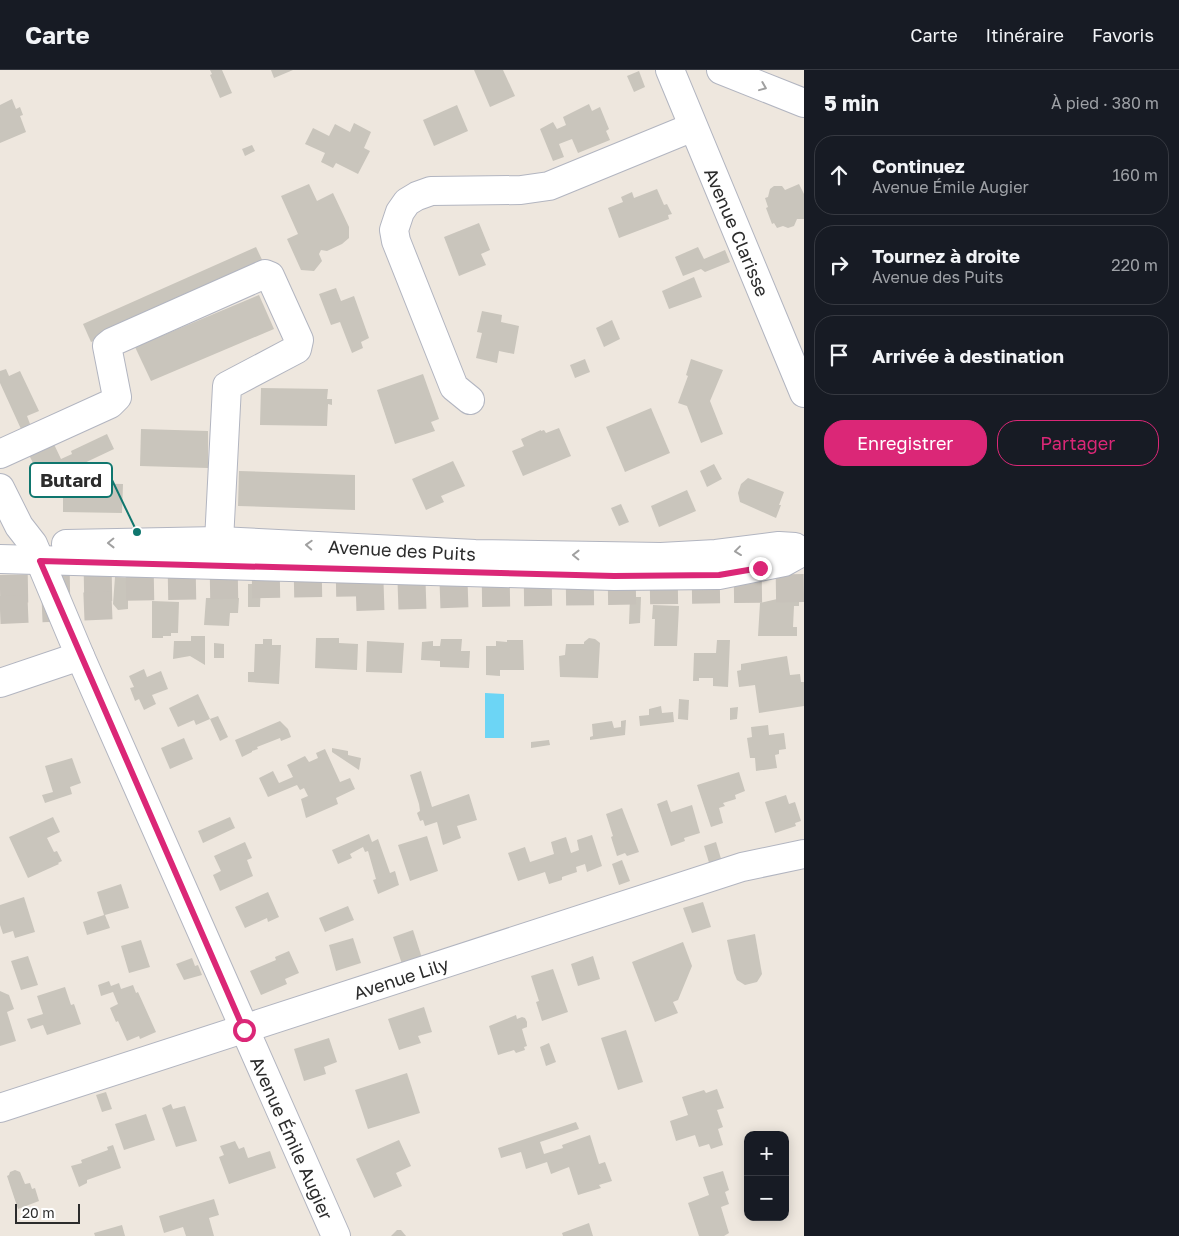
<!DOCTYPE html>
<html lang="fr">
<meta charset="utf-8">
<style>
body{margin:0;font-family:"Golos Text",sans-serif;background:#242831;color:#f1f3f6}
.controls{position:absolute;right:15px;bottom:15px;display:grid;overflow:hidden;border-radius:10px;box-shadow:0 2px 12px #0003}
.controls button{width:45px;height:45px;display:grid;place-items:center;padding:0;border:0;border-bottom:1px solid #363941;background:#171b24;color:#f1f3f6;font:25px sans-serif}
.scale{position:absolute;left:15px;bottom:12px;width:65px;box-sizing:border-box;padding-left:5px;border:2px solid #2c2c2c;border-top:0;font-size:14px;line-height:18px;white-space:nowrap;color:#2c2c2c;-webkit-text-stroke:4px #fff;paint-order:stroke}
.stop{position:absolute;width:15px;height:15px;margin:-11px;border:4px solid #db2777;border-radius:50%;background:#fff}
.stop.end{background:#db2777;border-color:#fff;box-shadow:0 1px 5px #0008}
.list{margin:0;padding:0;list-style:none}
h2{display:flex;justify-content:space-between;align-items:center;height:65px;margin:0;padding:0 20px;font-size:21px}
h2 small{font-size:16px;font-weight:400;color:#9ea1a6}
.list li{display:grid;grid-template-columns:32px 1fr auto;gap:15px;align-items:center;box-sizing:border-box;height:80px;margin:0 10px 10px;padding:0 10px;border:1px solid #363941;border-radius:20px}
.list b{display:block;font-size:19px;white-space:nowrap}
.list p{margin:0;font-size:16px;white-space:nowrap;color:#9ea1a6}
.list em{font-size:16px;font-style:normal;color:#9ea1a6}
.actions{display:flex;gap:10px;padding:15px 20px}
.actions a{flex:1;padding:11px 0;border:1px solid #db2777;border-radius:20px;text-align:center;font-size:18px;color:#db2777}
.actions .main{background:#db2777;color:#fff}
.icon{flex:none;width:28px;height:28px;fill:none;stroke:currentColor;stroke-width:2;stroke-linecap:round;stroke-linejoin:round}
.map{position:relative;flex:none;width:804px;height:1166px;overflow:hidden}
header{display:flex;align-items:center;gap:30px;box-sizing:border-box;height:70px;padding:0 25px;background:#171b24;border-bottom:1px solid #363941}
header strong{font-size:24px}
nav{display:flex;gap:28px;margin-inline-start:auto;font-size:18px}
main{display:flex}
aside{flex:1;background:#171b24}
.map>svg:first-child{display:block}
</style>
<header>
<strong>Carte</strong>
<nav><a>Carte</a><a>Itinéraire</a><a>Favoris</a></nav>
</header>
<main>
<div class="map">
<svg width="804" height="1166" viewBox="0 0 804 1166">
<rect width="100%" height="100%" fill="#eee7de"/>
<polygon fill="#6cd5f5" points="485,623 504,624 504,668 485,668"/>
<g fill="#c9c5bc">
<polygon points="210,0 222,0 232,23 220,28 210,5 212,4"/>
<polygon points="271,0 293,0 274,8"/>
<polygon points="474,0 503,0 515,26 490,37"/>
<polygon points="639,1 645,17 634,22 627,6"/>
<polygon points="12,29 16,39 20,37 23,45 20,46 26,62 0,73 0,35"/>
<polygon points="589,34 592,41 600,37 609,59 606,61 610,70 578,83 572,69 559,74 564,87 553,91 540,59 553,52 557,59 566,55 563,47"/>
<polygon points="457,35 468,61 434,76 423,50"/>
<polygon points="354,53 371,62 364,78 370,81 358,104 336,93 333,98 321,92 325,83 305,74 313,58 329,66 335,54 350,62"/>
<polygon points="252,75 255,81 245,86 242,79"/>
<polygon points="309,114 317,131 333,123 349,157 349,168 342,174 327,181 321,180 319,184 322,191 314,201 301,200 287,169 298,164 281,126"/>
<polygon points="799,114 804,124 804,149 797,149 794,156 788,158 783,156 777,158 774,153 772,154 766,138 768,137 765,128 768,127 770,119 774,116 782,116 785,120"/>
<polygon points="657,119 664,135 667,134 672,144 668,145 669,149 619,168 608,138 623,132 621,127 632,122 634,128"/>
<polygon points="479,153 490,180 481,184 486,195 459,206 444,167"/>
<polygon points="256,177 265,196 91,272 83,254"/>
<polygon points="698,177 704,189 725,180 730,192 705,202 701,199 683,206 675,187"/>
<polygon points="694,207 702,227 669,239 662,221"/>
<polygon points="336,218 341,231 354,226 369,268 361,272 363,278 352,283 340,252 331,255 319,224"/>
<polygon points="259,225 274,259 151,311 135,277"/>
<polygon points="482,241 502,245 501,252 519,256 514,284 499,281 497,293 476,288 482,263 477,262"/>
<polygon points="612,250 620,269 604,277 596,258"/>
<polygon points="585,289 590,302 575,308 570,295"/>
<polygon points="691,289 723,300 710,331 723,364 701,373 687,336 678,333 688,306 686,305"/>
<polygon points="6,299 9,306 20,301 39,341 27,346 30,354 21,359 0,313 0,301"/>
<polygon points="423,304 439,349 431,352 435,361 395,374 377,320"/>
<polygon points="261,318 328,319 327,329 332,329 332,335 328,334 327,356 260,355"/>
<polygon points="651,338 670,383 625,402 606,357"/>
<polygon points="559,358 571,386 523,406 512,381 524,376 521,369 541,360 541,361 544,360 546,363"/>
<polygon points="141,359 208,361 208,398 140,396"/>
<polygon points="107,364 114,379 78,396 77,393 41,409 26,379 51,368 61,389 72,384 71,381"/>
<polygon points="453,391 465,416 441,426 444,432 426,440 412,409"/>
<polygon points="714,394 722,409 707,417 700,401"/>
<polygon points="239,401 355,405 355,440 238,436"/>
<polygon points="748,408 784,422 779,435 781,435 776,448 740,432 738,423 741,414"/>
<polygon points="86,413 123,414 122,443 63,442 63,421 86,421"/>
<polygon points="687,420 696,441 659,457 651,436"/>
<polygon points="621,434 629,452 619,456 611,438"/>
<polygon points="115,507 138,508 137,519 141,519 141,523 137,523 137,529 128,529 128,539 118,540 113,534"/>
<polygon points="248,514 261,514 260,537 248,537"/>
<polygon points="218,524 226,524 228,528 239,528 238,543 230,543 229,556 204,555 206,528 216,528"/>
<polygon points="799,524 799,536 794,536 793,557 797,557 797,566 758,566 760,533"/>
<polygon points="630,527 641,527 640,553 629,554"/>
<polygon points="152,531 179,532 178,563 171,563 171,566 163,566 163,568 152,568"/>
<polygon points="653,535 679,536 677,576 654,576 655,549 652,549"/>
<polygon points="191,566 205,566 205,595 190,586 173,589 174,571 191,571"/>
<polygon points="316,568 339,568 339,573 358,574 357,600 315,598"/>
<polygon points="589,568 595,569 600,573 598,608 560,607 559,586 565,585 566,574 584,574 584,572"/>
<polygon points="263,569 272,569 272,575 281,575 279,614 248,612 248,602 254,602 255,574 263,574"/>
<polygon points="441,569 462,569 461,581 470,581 469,598 440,597 440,591 421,590 422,572 433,571 433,576 440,576"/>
<polygon points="507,570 523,570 524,600 500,600 500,606 486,605 486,576 496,576 496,571 507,572"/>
<polygon points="717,570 730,570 728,617 713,616 713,608 699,608 699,611 693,611 694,583 716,583"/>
<polygon points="367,571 404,573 402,603 366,602"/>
<polygon points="214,573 224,574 224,588 214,588"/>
<polygon points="787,586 790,605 800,604 801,612 804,612 804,636 759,643 755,615 739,617 737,601 741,600 741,594"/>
<polygon points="144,599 147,607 161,601 168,619 152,625 156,634 144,640 139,629 135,631 130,618 134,617 129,606"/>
<polygon points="198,624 210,649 218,646 228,667 220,671 210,649 196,655 194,650 178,657 169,638"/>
<polygon points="679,629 689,630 688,650 678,649"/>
<polygon points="661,636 662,643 673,642 674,652 640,656 639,646 649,645 649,639"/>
<polygon points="738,637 737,649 730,650 730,638"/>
<polygon points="626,650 625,665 590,670 590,667 593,666 592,654 612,651 614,658 621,657 621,651"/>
<polygon points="280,651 288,659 291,667 281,671 280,668 257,677 258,679 252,681 252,682 242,687 235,670"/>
<polygon points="768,655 769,665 784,663 786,679 779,680 779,684 775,685 777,698 756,701 755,688 750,688 747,668 752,667 751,657"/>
<polygon points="184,668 193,689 170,699 161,678"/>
<polygon points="549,670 550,675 531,678 531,672"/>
<polygon points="332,678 348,681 348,685 361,688 359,700 332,682"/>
<polygon points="325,679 340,712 350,708 355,719 336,728 338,734 306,748 301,729 308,726 304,718 300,720 297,715 268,727 259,708 273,701 279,713 293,707 287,695 305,686 309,692 318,688 316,683"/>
<polygon points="72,688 81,713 70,717 72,724 45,733 42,725 53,722 45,696"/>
<polygon points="421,701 432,737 469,724 477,750 457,756 461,768 443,775 437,752 425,756 423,750 420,751 417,743 420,741 419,734 410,705"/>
<polygon points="739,702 745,721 735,725 736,729 723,733 725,736 719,738 723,753 711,757 697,715"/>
<polygon points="786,725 789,734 795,732 801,751 795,753 796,756 775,763 765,732"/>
<polygon points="667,730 671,742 692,735 700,763 684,768 685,771 671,776 657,734"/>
<polygon points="622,738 639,782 627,786 625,783 617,786 611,767 613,766 606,744"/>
<polygon points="53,747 60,762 47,768 54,782 57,781 62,791 58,793 59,794 28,808 9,767"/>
<polygon points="230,747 235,758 203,773 198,761"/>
<polygon points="369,764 372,772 378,769 390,803 395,801 399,815 378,824 373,810 376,809 368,781 365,782 363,777 350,784 352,788 338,794 332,780"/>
<polygon points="592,765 602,796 587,802 585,794 576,797 577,802 562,807 562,810 549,814 545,802 518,811 508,783 525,777 530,792 554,784 551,772 566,767 571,783 579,780 577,770"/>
<polygon points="427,766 438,801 410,811 398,775"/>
<polygon points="245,772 252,788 247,790 253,806 220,821 213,805 221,801 214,786"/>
<polygon points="716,772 722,792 710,796 704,776"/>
<polygon points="622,790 630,811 619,815 612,794"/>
<polygon points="121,814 129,838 105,845 110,858 87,865 83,852 104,845 97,822"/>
<polygon points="268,822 279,847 268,852 267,848 245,858 235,837"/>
<polygon points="24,827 35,862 15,868 13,861 3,864 0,855 0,835"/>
<polygon points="703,832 711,857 692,863 683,838"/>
<polygon points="348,836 354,850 325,862 319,848"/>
<polygon points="413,860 422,888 402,894 393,867"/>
<polygon points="755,864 762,904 757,912 745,915 737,910 734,903 727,870"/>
<polygon points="353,868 361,893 336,901 329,875"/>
<polygon points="141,870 150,897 129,903 121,876"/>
<polygon points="683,872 692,896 678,930 673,932 678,943 655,952 632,892"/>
<polygon points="289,881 299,903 285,909 287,914 261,925 250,901 276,890 275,887"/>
<polygon points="28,886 38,915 21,920 11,891"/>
<polygon points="593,886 600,909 578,916 571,894"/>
<polygon points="192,888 195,896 198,895 202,905 184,910 176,894"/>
<polygon points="553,899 568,942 542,951 536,932 539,931 531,906"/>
<polygon points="109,911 111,916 119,913 121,919 133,915 136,923 138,922 156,962 140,969 139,966 127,971 118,951 116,952 110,938 118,934 113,922 101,926 98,915"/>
<polygon points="65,917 71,935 74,934 81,954 47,965 43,955 31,959 27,949 43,944 37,926"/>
<polygon points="0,921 9,925 14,939 7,942 16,971 0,976"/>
<polygon points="424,937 432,962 418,966 421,973 399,980 388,949"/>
<polygon points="516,945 517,949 522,947 525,948 527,952 527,957 522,959 527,976 524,977 525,980 516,983 514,980 498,985 489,956"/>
<polygon points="626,960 643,1012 618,1020 601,968"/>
<polygon points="329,968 337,992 324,997 326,1004 304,1011 294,979"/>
<polygon points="549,973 556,992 546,996 540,977"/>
<polygon points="407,1003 420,1043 368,1059 355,1020"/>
<polygon points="717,1019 724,1038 717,1040 723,1057 718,1059 723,1075 711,1079 709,1074 699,1077 695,1065 676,1071 670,1051 688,1045 682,1027 704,1020 706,1023"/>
<polygon points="106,1022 112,1039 102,1042 96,1025"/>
<polygon points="171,1034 173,1039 185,1036 197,1071 176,1077 162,1038"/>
<polygon points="146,1044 155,1070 124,1080 115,1054"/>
<polygon points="576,1052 579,1059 540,1072 544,1084 563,1078 562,1075 590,1065 599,1094 605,1092 612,1111 599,1115 601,1118 578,1125 569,1097 551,1104 547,1092 526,1099 521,1082 501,1088 498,1078"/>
<polygon points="399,1070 411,1096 396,1103 402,1116 374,1128 356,1089"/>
<polygon points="235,1071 239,1079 244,1077 248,1088 270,1081 276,1098 229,1114 219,1087 224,1085 220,1076"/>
<polygon points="113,1075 121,1098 87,1110 87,1113 79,1117 71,1096 82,1093 81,1090 108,1080 107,1077"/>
<polygon points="15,1100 20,1102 25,1114 30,1113 32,1119 35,1118 39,1131 18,1139 7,1106 9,1105 10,1102"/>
<polygon points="723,1101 729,1120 725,1122 729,1134 721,1137 729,1163 724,1166 699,1166 688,1133 709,1125 703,1107"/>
<polygon points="214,1129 219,1145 209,1148 214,1166 186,1166 183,1157 164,1163 159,1146"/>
<polygon points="589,1153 593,1166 563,1166 562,1163"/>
<polygon points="122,1155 125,1166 95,1166 94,1163"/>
<polygon points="397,1160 401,1160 406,1166 391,1166"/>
</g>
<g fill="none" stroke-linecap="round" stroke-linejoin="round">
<g stroke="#c7c2ba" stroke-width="28" stroke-dasharray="28 14" stroke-linecap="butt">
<polyline points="0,519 381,512"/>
<polyline points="356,527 475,523 804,518"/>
<polyline points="0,540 121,535"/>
</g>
<g stroke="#b2b5c0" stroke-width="30">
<g id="minor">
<polyline points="670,0 804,323"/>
<polyline points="721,0 804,33"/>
<polyline points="470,330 454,317 396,171 394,160 400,142 407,132 417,126 431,121 521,120 549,116 693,57"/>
<polyline points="0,384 110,334 117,327 107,276 112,272 265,204 270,206 299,270 297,279 227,316 219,471"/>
<polyline points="0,418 19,456 33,474 80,586 336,1166"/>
<polyline points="66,474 219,471 475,484 661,487 716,484 779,476 795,477"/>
<polyline points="0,489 614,506 719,505 784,492 804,481"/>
<polyline points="0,613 80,586"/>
<polyline points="0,1038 742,797 804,784"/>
</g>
</g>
<use href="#minor" stroke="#fff" stroke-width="28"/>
</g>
<defs><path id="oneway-chevron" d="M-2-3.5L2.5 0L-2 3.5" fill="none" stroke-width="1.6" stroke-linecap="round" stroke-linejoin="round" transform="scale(1.25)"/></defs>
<g stroke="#a0a0a0">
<use href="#oneway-chevron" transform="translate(763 17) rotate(22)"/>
<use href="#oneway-chevron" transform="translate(111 473) rotate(179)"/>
<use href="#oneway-chevron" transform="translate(309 475) rotate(-177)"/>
<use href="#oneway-chevron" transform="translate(738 481) rotate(173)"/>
<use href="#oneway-chevron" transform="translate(576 485) rotate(-179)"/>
</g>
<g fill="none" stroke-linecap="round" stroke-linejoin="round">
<polyline stroke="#db2777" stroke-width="6" points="244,960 40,491 614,506 719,505 760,498"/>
</g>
<g text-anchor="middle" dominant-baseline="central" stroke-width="5" stroke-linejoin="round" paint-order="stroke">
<g font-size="18" fill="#2c2c2c" stroke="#fff">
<text transform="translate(737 162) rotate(67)">Avenue Clarisse</text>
<text transform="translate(402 480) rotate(3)">Avenue des Puits</text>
<text transform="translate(401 908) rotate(-18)">Avenue Lily</text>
<text transform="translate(292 1068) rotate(66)">Avenue Émile Augier</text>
</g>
</g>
<path fill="none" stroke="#0f766e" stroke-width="2" d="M137 462L112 410"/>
<circle fill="#0f766e" stroke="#fff" stroke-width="2" cx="137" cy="462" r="5"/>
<rect fill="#fff" stroke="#0f766e" stroke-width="2" x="30" y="393" width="82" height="34" rx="5"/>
<g font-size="19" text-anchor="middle" font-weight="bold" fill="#2c2c2c">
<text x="71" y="417">Butard</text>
</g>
</svg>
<div class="controls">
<button>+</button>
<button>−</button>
</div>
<div class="scale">20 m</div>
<div class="stop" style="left:244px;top:960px"></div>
<div class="stop end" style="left:760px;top:498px"></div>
</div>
<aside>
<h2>5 min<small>À pied · 380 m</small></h2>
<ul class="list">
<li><svg class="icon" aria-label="ahead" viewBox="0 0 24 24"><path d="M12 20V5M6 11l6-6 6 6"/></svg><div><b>Continuez</b><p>Avenue Émile Augier</p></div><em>160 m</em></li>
<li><svg class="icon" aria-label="right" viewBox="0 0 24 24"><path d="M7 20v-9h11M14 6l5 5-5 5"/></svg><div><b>Tournez à droite</b><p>Avenue des Puits</p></div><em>220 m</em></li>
<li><svg class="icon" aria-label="arrive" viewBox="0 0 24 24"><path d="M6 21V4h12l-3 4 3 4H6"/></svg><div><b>Arrivée à destination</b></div></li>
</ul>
<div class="actions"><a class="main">Enregistrer</a><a>Partager</a></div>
</aside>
</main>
